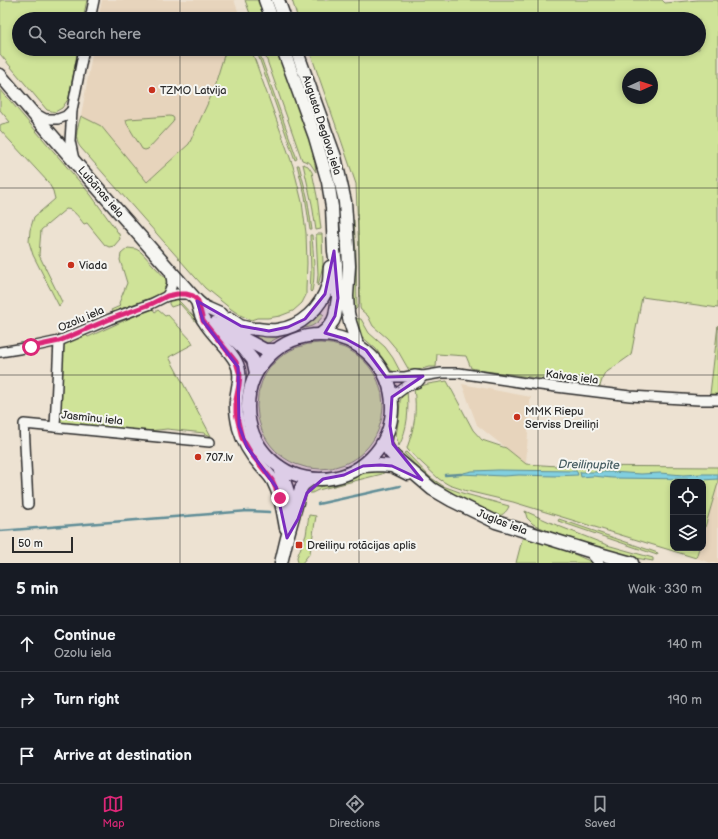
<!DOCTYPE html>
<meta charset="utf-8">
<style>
body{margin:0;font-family:"Balsamiq Sans",sans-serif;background:#20242c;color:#f1f3f6}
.controls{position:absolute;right:12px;bottom:12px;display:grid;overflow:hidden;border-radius:8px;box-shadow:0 2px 6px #0003}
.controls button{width:36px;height:36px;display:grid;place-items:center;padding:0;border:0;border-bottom:1px solid #363941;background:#171b24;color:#f1f3f6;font:20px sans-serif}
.compass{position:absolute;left:622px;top:68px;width:36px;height:36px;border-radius:50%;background:#171b24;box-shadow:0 2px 6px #0003;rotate:87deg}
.scale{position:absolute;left:12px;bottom:10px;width:61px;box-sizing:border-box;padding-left:4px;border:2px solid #2b2b2b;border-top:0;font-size:11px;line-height:14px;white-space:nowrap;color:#2b2b2b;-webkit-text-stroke:3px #f6f6f2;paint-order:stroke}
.stop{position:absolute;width:12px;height:12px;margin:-9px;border:3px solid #db2777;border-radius:50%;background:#fff}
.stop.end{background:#db2777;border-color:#fff;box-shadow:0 1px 4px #0008}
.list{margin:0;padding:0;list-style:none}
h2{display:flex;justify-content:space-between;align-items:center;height:52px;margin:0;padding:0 16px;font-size:17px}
h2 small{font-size:13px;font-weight:400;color:#9ea1a6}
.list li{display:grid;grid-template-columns:26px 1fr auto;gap:12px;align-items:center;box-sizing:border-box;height:56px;padding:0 16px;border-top:1px solid #363941}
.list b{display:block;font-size:15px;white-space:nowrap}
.list p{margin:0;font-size:13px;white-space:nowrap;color:#9ea1a6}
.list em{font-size:13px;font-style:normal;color:#9ea1a6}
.icon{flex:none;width:22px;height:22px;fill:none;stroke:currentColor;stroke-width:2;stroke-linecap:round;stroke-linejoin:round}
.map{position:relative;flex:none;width:718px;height:563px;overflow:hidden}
.search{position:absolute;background:#171b24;box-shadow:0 2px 6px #0003;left:12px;right:12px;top:12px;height:44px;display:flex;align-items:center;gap:10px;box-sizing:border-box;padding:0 14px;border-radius:22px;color:#9ea1a6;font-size:15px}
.sheet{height:220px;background:#171b24}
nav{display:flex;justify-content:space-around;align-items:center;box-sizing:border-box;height:56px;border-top:1px solid #363941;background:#171b24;font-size:11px;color:#9ea1a6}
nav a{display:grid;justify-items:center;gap:2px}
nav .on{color:#db2777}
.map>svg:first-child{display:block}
</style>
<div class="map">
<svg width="718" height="563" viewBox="0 0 718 563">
<rect width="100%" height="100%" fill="#ede2d2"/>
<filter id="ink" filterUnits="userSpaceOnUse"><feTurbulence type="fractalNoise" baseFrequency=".025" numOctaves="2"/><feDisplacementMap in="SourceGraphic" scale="8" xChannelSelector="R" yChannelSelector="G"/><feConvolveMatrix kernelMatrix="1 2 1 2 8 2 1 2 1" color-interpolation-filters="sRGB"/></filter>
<g filter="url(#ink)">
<g fill="#e7d4bc">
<polygon points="102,0 234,0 238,11 235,19 98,19"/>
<polygon points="93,49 226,49 212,94 189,144 147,182 101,126 81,116"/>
<polygon points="462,384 531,397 530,402 526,464 477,425"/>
<polygon points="718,483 718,563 711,563 696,558 699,548 703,548 703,534"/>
</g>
<g fill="#cfe398" stroke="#7d8762" fill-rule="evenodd">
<polygon points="0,0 87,0 83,19 19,19 19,49 78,49 69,98 62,108 55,112 47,110 0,54"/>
<polygon points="245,0 261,0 267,19 252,19"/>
<path d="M292 0H662L665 3 698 0H718V308L642 297 631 355 604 374 600 386 485 371 471 368 466 356 437 354 436 367H429L410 372 398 351 387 338 373 326 368 316 361 310 360 308 359 256 356 184 341 140 309 49H699V19H298ZM628 74H652V98H628Z"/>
<path d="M226 49H251L293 166 302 202 306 233 307 263 306 289V295L302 303 293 311 280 316 268 318H257L251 320 240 315 231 309 205 288 195 277 81 148C73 139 78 126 81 116L101 126 147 182 189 144 212 94Z"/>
<polygon points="256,49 258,49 297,159 295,160"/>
<polygon points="263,49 277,49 309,135 315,164 316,172 310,163 302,160"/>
<polygon points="287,49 290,49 331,164 341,205 344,248 342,311 341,248 338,205 329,164"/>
<path d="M0 89 91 195 119 234 120 239 114 246 109 247 105 245 87 223 84 224C79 218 74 209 66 209L41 230 39 255 62 302 59 306 33 255 29 242 30 230 34 217 55 199 53 191 48 182 0 130V125L2 124 10 122 0 110Z"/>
<polygon points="170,116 173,117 174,119 173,122 148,149 145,150 142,149 127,124 126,120 129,119"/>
<polygon points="303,164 308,166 312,172 317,196 321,229 316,230 312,204"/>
<polygon points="297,165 299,165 307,196 312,230 310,230 305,196"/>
<polygon points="352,220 354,220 356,253 357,308 355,310 353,311"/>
<polygon points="316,234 322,234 323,265 318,286 317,285 318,274"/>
<path d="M310 235H312C313 252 316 275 312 291L311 292 310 291 311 273Z"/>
<polygon points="128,248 136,249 141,252 168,281 167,289 163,293 113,312 112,312 111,310 120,306 119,303 127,283 120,260 121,254"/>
<polygon points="170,298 176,298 181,303 228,354 226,355 180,304 171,307 169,304 169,301"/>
<polygon points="152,308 155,312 158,310 165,316 168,315 191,340 193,344 169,357 211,436 204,433 167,429 148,431 63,424 59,419 63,346 65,343 85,334 88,337"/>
<polygon points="317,310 324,315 318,322 312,326 297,330 285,334 268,343 263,343 255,339 258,333"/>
<polygon points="353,318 361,319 369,333 385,347 393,358 402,375 394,372 391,370 376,349 360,335"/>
<polygon points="718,325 718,394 710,394"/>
<circle cx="320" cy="406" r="63"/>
<path d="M447 381 473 430 482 440 506 448 526 464 558 466 718 467V483L703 534V482H673V548H699L696 558 513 502 467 491 449 485 439 479 408 450 407 448C415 425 417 412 414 388L428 384Z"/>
<path d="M407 391C409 410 408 428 399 446L396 436 399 416 400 401 403 394Z"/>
<path d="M406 452 430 477 443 486 462 493 509 506C507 512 501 517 495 516 490 516 485 512 481 510 452 497 425 477 404 453Z"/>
<polygon points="372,470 387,470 385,472 382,474 318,490 312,493 310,493 315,488 319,487 343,482"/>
<polygon points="525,511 561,527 607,545 653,558 653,561 630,557 568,540 533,524 527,518"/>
<polygon points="309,515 316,516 310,553 302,563 298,563 297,557 306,535"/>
<polygon points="559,519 658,553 657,555 558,521"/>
<polygon points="523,536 558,547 594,563 516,563"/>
</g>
<g fill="#81cfdf" stroke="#5f8d97">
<polygon points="498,470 576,471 577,472 578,475 555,476 519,475 504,476 482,475 459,474 472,471"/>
<polygon points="580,472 612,472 641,474 660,473 683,475 701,474 718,474 718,479 702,480 693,479 612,478 593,476 581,477"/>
</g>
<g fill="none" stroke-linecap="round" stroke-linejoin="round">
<g stroke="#5f8d97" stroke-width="2.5">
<polyline points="445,475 461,474"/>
<polyline points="318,504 400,486"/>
<polyline points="0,531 248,511 270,512"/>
</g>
<g stroke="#2b2b2b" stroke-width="12">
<g id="minor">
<polyline points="90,19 94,0"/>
<polyline points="36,114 45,119 58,119 66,116 72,110"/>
<polyline points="74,160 70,141 72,110 84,49"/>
<path d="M167 296C173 285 173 282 169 270"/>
<polyline points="59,341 55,427 210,442"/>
<polyline points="0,352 31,347 59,341 110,319 151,304 167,296 177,294 186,294 193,296"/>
<polyline points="386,377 405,377 415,375 423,376 441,373 459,373 532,384 630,396 699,400 718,400"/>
<polyline points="392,397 407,386 418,382 423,376"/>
<polyline points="28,504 24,424 55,427"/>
<polyline points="589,551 599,563"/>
</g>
</g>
<g stroke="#2b2b2b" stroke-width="15">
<g id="major">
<polyline points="265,0 272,19"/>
<polyline points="278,0 285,19"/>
<polyline points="283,49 315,137 328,182 332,207 334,251 336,264 336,279 338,287 338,298 335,316 333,321 327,329 321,334"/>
<polyline points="296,49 335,157 345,202 348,247 349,266 347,296 348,313 350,322 357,344"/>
<polyline points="0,75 74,161 197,301 204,307 220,314 234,330 246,340 265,350 275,350"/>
<path d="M197 301C199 307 200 316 204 321 213 336 228 347 236 362 243 375 237 387 236 401 235 410 237 419 239 428 243 442 250 454 260 465 264 470 270 475 273 481 281 496 283 512 286 528"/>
<path d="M230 319C233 321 237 324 240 326 246 328 253 329 258 329 265 330 271 331 277 330 301 327 321 308 328 285 330 280 329 273 330 267"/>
<polyline points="214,324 222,328 243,348 253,360 256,373"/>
<circle cx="320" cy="407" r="72"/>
<polyline points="386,438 385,444 390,452 397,459 432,489 451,500 496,522 589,551 632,563"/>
<polyline points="363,466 380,465 392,466 408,474"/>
<path d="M280 467C284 485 292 494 290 513"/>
<polyline points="281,563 287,538 301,488 304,484 311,479"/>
</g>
</g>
<use href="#minor" stroke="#f6f6f2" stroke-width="9"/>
<use href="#major" stroke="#f6f6f2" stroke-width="12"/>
</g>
</g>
<g fill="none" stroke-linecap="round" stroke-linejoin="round" filter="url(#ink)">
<polyline stroke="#db2777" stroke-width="5" points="31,347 59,341 110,319 151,304 167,296 177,294 186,294 193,296 198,301 203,321 236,362 240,375 239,385 236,400 236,413 242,438 252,455 272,480 280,498"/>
</g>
<path fill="#7b2cbf" fill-opacity="0.2" stroke="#7b2cbf" stroke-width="3" stroke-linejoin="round" d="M334 251 338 298 335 316 325 333 346 339 366 350 386 377 423 376 392 397 390 426 393 444 422 480 392 466 380 465 363 466 344 475 323 479 307 493 298 519 287 538 276 487 247 447 239 426 238 367 203 321 197 301 241 326 269 331 288 327 305 319 325 294Z"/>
<path fill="none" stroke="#2b2b2b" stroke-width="1" stroke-opacity="0.55" d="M180 0V19M359 0V19M538 0V19M180 49V563M359 49V563M538 49V563M0 188H718M0 375H718"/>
<g fill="#c8321e" stroke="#f6f6f2" stroke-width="1.5">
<circle cx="152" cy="90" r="4"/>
<circle cx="71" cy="265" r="4"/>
<circle cx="517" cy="417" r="4"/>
<circle cx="198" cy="457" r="4"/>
<rect x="295" y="541" width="8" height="8" rx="2"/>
</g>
<g text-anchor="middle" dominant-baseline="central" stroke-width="4" stroke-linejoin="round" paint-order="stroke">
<g font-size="11" fill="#2b2b2b" stroke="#f6f6f2" text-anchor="start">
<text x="160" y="90">TZMO Latvija</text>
<text x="79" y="265">Viada</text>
<text x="525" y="411">MMK Riepu<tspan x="525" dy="13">Serviss Dreiliņi</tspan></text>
<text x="206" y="457">707.lv</text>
<text x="307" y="545">Dreiliņu rotācijas aplis</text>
</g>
<g font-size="11" fill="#2b2b2b" stroke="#f6f6f2">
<text transform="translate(322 125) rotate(72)">Augusta Deglava iela</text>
<text transform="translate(101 192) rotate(49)">Lubānas iela</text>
<text transform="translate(81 319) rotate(-23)">Ozolu iela</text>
<text transform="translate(572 377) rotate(7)">Kaivas iela</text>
<text transform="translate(92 418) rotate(6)">Jasmīnu iela</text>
<text transform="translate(502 522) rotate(21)">Juglas iela</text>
</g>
<g font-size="12" font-style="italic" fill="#455c61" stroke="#f6f6f2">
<text transform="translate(589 465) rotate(1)">Dreiliņupīte</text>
</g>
</g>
</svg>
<div class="controls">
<button><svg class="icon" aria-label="locate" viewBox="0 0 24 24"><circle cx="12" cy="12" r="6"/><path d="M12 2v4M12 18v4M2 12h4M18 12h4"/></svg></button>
<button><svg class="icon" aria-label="layers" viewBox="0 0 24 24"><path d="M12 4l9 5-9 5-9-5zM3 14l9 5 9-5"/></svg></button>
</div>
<svg class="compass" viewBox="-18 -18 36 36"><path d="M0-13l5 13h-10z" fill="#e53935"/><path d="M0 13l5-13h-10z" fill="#9ea1a6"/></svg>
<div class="scale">50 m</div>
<div class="stop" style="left:31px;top:347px"></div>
<div class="stop end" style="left:280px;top:498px"></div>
<div class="search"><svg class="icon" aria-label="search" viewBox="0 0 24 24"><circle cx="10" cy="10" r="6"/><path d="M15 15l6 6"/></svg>Search here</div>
</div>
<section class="sheet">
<h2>5 min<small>Walk · 330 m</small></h2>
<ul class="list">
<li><svg class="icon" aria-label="ahead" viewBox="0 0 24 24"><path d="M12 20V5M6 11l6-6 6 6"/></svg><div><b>Continue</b><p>Ozolu iela</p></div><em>140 m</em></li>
<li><svg class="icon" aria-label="right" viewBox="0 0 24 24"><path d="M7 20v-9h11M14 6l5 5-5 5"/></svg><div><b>Turn right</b></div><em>190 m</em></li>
<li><svg class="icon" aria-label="arrive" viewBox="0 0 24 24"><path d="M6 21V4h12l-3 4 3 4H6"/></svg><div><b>Arrive at destination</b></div></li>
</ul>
</section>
<nav>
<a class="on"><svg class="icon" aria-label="map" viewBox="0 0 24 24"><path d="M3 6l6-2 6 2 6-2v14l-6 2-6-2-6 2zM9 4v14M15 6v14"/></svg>Map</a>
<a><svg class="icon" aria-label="directions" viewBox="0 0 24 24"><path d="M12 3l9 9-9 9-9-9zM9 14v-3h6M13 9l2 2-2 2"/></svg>Directions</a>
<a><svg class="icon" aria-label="saved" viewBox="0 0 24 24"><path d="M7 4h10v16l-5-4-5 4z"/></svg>Saved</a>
</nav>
